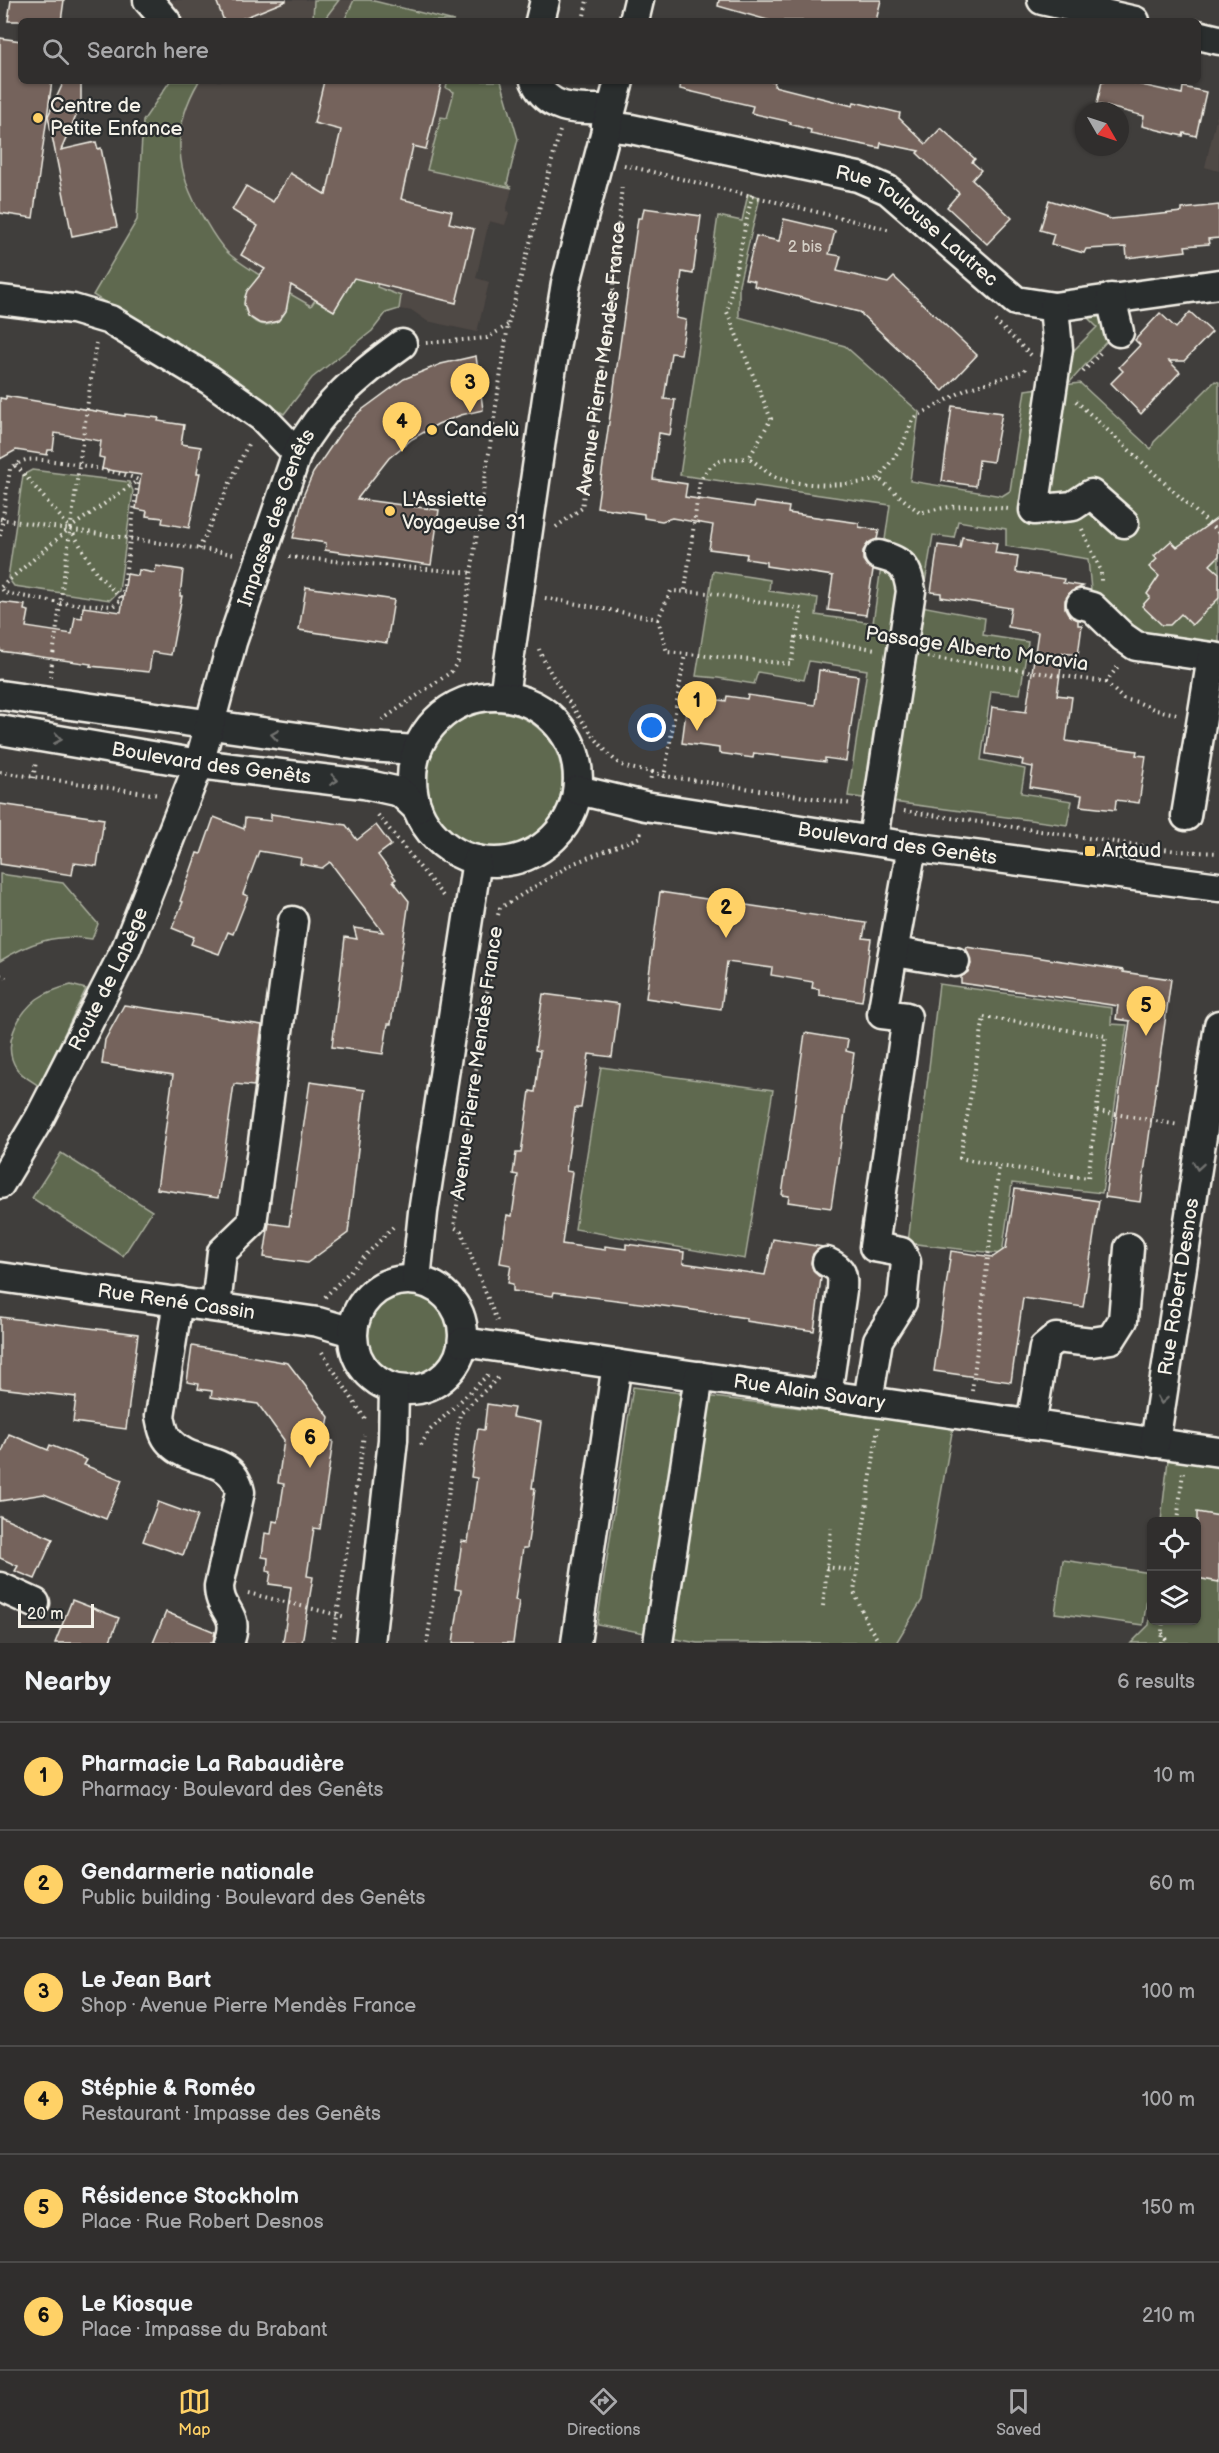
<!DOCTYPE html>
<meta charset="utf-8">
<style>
body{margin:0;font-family:"Balsamiq Sans",sans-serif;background:#383635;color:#f1f3f6}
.controls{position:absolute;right:18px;bottom:18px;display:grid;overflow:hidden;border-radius:9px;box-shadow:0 2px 4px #0004}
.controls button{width:54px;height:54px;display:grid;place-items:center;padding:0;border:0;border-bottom:2px solid #4b4a49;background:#302e2d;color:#f1f3f6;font:30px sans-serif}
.compass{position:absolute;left:1075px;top:102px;width:54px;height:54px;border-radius:50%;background:#302e2d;box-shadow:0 2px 4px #0004;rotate:129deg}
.scale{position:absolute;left:18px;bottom:15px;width:76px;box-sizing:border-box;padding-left:6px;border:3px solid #f4f1e8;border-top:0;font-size:16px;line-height:21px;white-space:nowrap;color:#f4f1e8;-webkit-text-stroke:4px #2a2d2e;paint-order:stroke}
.you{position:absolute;left:652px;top:728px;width:21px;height:21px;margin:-15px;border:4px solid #fff;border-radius:50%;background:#1a73e8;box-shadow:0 0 0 9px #1a73e833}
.badge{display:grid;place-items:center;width:39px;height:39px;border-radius:50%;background:#ffd166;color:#111;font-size:20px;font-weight:700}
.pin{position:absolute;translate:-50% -50px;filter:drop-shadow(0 2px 3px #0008)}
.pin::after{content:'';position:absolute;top:32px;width:21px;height:18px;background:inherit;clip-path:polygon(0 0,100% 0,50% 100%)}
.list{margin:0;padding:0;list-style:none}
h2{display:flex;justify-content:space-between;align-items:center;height:78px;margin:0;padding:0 24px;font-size:26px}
h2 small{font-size:20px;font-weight:400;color:#a8a8aa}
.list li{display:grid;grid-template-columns:39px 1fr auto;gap:18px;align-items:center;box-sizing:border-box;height:108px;padding:0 24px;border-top:2px solid #4b4a49}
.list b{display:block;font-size:22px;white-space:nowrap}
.list p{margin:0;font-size:20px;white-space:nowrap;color:#a8a8aa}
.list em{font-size:20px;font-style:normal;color:#a8a8aa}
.icon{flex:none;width:33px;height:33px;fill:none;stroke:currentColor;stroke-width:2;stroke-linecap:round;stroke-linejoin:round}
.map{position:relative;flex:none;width:1219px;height:1643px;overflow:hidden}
.search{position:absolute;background:#302e2d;box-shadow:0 2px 4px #0004;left:18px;right:18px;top:18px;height:66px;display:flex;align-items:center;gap:15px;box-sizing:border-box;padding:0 21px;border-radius:9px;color:#a8a8aa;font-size:22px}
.sheet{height:726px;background:#302e2d}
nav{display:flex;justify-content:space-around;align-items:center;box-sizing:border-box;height:84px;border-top:2px solid #4b4a49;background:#302e2d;font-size:16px;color:#a8a8aa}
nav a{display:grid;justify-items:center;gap:3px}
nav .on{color:#ffd166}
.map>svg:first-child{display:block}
</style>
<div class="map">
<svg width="1219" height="1643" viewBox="0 0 1219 1643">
<rect width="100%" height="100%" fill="#403e3c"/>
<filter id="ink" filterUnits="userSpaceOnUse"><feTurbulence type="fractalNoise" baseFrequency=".0167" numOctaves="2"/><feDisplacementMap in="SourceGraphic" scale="12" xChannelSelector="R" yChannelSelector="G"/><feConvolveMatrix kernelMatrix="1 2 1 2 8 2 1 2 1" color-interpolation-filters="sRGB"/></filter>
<g filter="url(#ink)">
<g fill="#504945">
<polygon points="159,0 370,0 454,21 180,21"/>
<polygon points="170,81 501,81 518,139 507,184 512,188 506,211 509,213 505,225 489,221 476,278 489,282 477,332 427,321 413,311 399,309 386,313 372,331 312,378 284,414 93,295 137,220 143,121"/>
<polygon points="1219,107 1219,171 1205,167"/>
</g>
<g fill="#5e6950" stroke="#a9ad9c" stroke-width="1.5">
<polygon points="314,0 339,0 323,21 313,20"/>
<polygon points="354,0 370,0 454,21 344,21"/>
<path d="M170 81H199C171 128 175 172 203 217 210 229 217 242 227 252 239 263 255 272 269 281L247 291 245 310C259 339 297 321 285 291L311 306 315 300 334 311 394 206 377 287 401 296 399 309 386 313 372 331 312 378 284 414 93 295 137 220 143 121Z"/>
<polygon points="448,81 501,81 518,139 507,184 512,188 427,170 441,117 447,118 454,92 446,88"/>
<polygon points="748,194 760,197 739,284 739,317 845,346 919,412 910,481 1002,496 1010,491 1025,390 1080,383 1151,449 1154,442 1215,381 1219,382 1219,648 1140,637 1091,590 1088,559 1006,546 1006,529 958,521 954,538 933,535 921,606 985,618 983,635 1028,642 1020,694 991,691 981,760 1025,769 1021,793 1072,801 1067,825 848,796 867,670 809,661 804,680 758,672 754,684 718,678 696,676 713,571 770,580 769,591 818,598 816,615 873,623 890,505 680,475 718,216 742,221"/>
<polygon points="1096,304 1116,331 1069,383 1058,366 1097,327 1086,316"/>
<polygon points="32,470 129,482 133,491 119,591 110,600 14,586 8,578 23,475"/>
<circle cx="494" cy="780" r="68"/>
<path d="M0 874 63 883 98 924 92 939C56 933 29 943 0 961Z"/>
<polygon points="939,984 1112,1008 1111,1024 1127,1025 1102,1193 1012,1183 1002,1254 908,1243"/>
<path d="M71 985 86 989 39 1086C32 1081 22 1076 17 1069 1 1046 17 1015 37 999 47 992 59 988 71 985Z"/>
<polygon points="601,1067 773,1090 745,1259 575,1229"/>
<polygon points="61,1153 152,1211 123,1256 32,1198"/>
<circle cx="407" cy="1335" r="42"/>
<polygon points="633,1387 953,1427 922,1600 896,1643 697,1643 597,1624"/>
<polygon points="1168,1460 1219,1467 1219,1643 1131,1643 1149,1625 1151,1606 1152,1620 1196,1620 1196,1522 1161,1521"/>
<polygon points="1063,1560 1151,1573 1143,1625 1055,1613"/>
</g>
<g fill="#74645b" stroke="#f4f1e8" stroke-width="1.5">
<polygon points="11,0 64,0 61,21 8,21"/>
<polygon points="216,0 286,0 286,1 236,21 224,21"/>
<polygon points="719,0 881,0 876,21 771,21 718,6"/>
<polygon points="0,38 21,41 21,81 52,81 33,218 0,213"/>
<polygon points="64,81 81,81 81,105 61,150 96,142 98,149 101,148 117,227 72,236 48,116"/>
<polygon points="324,81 442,81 426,149 413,146 401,199 452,211 449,223 474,229 456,303 354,278 334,311 291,285 286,311 278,321 265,324 259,323 248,316 244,304 245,297 247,291 265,269 241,255 258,226 232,210 246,186 273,202 290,173 326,195 341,130 314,123"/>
<polygon points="681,81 775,81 774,86 853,106 854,102 900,113 899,118 926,144 941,128 975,159 972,162 981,170 972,180 1012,218 987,244 947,207 959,193 917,153 919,151 881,143 880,148 810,134 811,130 790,124 791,122 751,113 753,106 680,89"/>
<polygon points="1102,81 1124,81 1182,94 1183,87 1206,92 1196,136 1184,133 1183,136 1142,126 1144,116 1097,104"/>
<polygon points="1049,200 1111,219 1182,212 1182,209 1219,205 1219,238 1208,239 1209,244 1185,246 1186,251 1127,258 1126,247 1086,249 1084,253 1051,244 1054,234 1040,230"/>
<polygon points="644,208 701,216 693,274 682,272 676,318 686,320 681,354 671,353 664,399 675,400 670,435 659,433 653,479 687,484 685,497 754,507 755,502 789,507 788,513 859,523 859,527 879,530 877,539 868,543 863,551 863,560 867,566 873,570 866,615 828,610 833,576 766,566 766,562 746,559 747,554 709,549 713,525 672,518 662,521 644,518 644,514 597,507 638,218 642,218"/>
<polygon points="784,219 835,231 829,254 841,256 837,271 888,283 894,277 977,355 943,391 859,312 754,286 755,281 745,279 756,236 779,241"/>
<polygon points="1190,312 1212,332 1184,361 1169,361 1180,372 1141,414 1111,383 1123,371 1119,367 1140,345 1135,340 1160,313 1176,328"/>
<polygon points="476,356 483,410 461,415 438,424 412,439 389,458 357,499 439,510 431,565 325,550 326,543 293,538 304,494 313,473 341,432 359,412 404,379 441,364"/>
<polygon points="6,396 125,416 125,414 159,418 158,421 184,425 181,444 201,447 197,473 200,473 189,528 162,523 163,518 146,516 147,511 136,509 141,475 102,469 104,458 99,457 101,441 55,433 53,450 48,450 47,455 16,450 0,459 0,398 6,399"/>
<polygon points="952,406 1002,413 993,462 979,460 976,486 942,481"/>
<polygon points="1219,517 1219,556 1210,565 1219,573 1219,598 1192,625 1181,614 1170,625 1162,625 1142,606 1150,597 1147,594 1159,576 1149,567 1157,559 1154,556 1171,541 1177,547"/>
<polygon points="962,537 997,543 995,553 1018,556 1016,572 1064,579 1063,583 1083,586 1070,592 1065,600 1065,608 1069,615 1078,620 1078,625 1082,625 1078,655 1063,653 1057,695 1072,697 1066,741 1137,751 1136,755 1146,756 1139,803 1116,800 1115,810 1080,806 1082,795 1030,787 1033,767 1022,765 1023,760 986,754 992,707 1026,712 1038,632 1008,627 1011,608 941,597 941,593 931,592 938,545 960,548"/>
<polygon points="156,566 183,570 180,596 182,596 171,655 152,652 149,672 90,666 91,664 0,651 0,602 25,605 24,610 29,611 26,627 72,634 75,617 82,618 83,607 121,612 127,574 138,576 139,570 155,573"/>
<polygon points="306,587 394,600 387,643 299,630"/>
<polygon points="819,670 858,676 846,761 825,758 825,762 754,753 753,758 719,753 719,748 682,743 688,696 726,701 727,696 747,699 748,695 815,705"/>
<polygon points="0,804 104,819 97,866 74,863 72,875 0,864"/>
<polygon points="271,814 346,825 357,840 376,825 391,845 378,855 396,879 393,881 409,901 391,1024 388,1024 383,1054 332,1047 345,937 357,939 354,928 383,932 330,862 322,868 300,864 301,858 259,851 243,894 248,896 233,934 228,932 219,954 191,944 194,937 172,928 183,902 180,901 197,853 201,854 214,817 244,829 245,818 271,821"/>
<polygon points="660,892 866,923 863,938 871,939 862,1001 819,995 819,989 812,988 813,982 771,975 772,968 727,962 721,1009 646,998"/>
<polygon points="966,947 1123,970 1123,972 1171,979 1140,1202 1105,1197 1130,1021 1116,1019 1118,1006 961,983 961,977 968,972 971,964"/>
<polygon points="543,994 619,1004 612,1057 589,1054 581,1108 575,1108 566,1171 572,1172 562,1244 605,1250 605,1246 626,1249 626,1244 684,1252 683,1263 765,1275 773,1239 823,1247 813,1254 811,1263 814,1272 821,1278 814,1331 746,1321 746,1318 686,1309 554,1292 553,1296 513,1291 513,1284 508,1283 511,1265 500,1263 507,1215 512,1216 518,1175 513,1174 516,1153 521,1153 530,1091 535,1092 540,1051 535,1050"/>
<polygon points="124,1005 262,1025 254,1086 234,1084 218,1198 157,1189 173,1075 102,1064 105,1040"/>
<polygon points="805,1033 848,1040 846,1051 854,1053 831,1208 788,1202 789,1196 782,1195"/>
<polygon points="310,1082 365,1090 348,1233 307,1263 264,1257 269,1223 289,1226"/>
<polygon points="1015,1189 1099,1201 1083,1307 1023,1298 1011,1382 934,1371 951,1251 993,1257 1006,1248"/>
<polygon points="0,1317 138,1334 126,1429 73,1422 76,1397 0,1388"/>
<polygon points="192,1346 288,1363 329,1417 325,1440 333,1441 320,1529 314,1528 307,1576 313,1577 302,1643 283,1643 291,1587 269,1584 271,1572 267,1571 268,1558 262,1557 265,1533 271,1534 273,1521 278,1522 284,1484 278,1483 284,1440 258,1404 211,1397 212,1391 198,1389 199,1384 187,1382"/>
<polygon points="487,1404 514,1408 512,1417 541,1422 532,1488 535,1488 530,1529 527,1548 523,1548 515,1600 519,1601 513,1643 453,1643 461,1590 455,1589 462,1541 468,1542 473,1507 477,1478 471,1477 478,1429 484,1430"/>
<polygon points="9,1434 48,1450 50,1445 87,1460 84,1465 122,1480 106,1519 44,1494 0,1501 0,1457"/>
<polygon points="158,1502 197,1516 183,1555 143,1541"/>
<polygon points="1197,1512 1219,1516 1219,1582 1197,1578"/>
<polygon points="0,1516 53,1539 35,1579 15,1571 18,1566 0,1558"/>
<polygon points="72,1600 119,1618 109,1643 55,1643"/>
<polygon points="166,1612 215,1632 213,1643 153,1643"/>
</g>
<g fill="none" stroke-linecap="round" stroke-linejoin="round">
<g stroke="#f4f1e8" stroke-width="33">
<g id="minor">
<polyline points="148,0 166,21"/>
<polyline points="1042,0 1135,21"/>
<polyline points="540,21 545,0"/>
<polyline points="634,21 639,0"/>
<polyline points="1198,35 1219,40"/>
<path d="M535 81C549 113 581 109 611 109"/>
<path id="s2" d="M606 126 631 129 858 177 888 190 1016 301 1054 307 1219 284"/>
<polyline points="1111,298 1119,332"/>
<polyline points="0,300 73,309 110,320 210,380 262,417 297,453"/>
<polyline points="1054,307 1058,349 1034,510 1073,506 1091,494 1124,523"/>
<polyline points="1081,604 1092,607 1123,637 1136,646 1219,658"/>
<polyline points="0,695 368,747 417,750"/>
<polyline points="504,696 548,391 566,283 619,81"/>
<circle cx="495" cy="779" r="83"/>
<path id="s3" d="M0 730 199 764 364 784 400 792 417 808"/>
<path id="s4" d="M578 790 645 806 912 847 1219 887"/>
<polyline points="1186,816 1212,657"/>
<path d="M873 839 911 591C907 567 903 561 879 555"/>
<polyline points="895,952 955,962"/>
<path id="s5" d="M0 1184 40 1117 126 949 199 764 232 642 297 453C322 406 359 375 402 344"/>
<path d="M827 1262C843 1269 843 1275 842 1290L827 1395"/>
<path id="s6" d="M0 1277 318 1322 352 1332"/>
<circle cx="408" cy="1335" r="55"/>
<polyline points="416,1280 423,1212 477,860"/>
<path d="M178 1301 160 1416C162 1425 163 1435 170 1442 192 1467 232 1453 240 1492L219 1586C219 1613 241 1612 229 1643"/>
<polyline points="216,1307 222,1252 252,1223 293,921"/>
<path id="s7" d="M463 1342 1219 1452"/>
<polyline points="868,1401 878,1340 902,1302 906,1262 901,1252 874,1247 907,1017 882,1014 912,847"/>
<polyline points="1031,1425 1044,1348 1056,1338 1092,1342 1111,1339 1123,1320 1129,1248"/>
<path id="s8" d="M1155 1443 1219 1025"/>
<polyline points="0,1587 35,1603"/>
<polyline points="370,1643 393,1440 394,1389"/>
<polyline points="576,1643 617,1364"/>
<polyline points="658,1643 699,1376"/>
</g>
</g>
<g stroke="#f4f1e8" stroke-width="4" stroke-dasharray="1.5 4.5" stroke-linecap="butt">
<polyline points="583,21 587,0"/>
<polyline points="624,165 891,230"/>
<path d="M752 195 727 312 771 419 749 458C758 464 770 476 780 479 807 487 852 486 879 479L920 513C954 504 975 505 1009 509"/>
<polyline points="995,321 1031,355"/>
<polyline points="426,343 487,338 508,325"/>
<polyline points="1083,372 1102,351"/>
<polyline points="1076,401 1219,533"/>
<polyline points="16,465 70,528 97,574 121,598"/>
<polyline points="879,479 903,444 913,419 919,415 967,389 1024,371 1026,367"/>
<polyline points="0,519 234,554"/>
<path id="s1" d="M556 527 582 508 613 292 622 184"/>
<polyline points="1082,529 1101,571 1101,583"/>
<path d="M0 536 10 469C14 466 21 461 26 460 44 457 122 471 138 480L122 599 113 606 60 603 5 593 0 586"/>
<polyline points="199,549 249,442"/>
<polyline points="289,557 473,573"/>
<polyline points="1,587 70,528 137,481"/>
<path d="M685 590 700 480C716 456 723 460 749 458"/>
<polyline points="545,598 658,619 671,591 709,593 802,609 796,637 875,649"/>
<polyline points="658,619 667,652 791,664 796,637"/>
<path d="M539 649C546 671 601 753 620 764 629 769 641 770 652 772L650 781"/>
<polyline points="927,657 1106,682 1119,665"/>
<polyline points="50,677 96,343"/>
<polyline points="1106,682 1123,699 1137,702 1156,710 1177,714"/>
<polyline points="382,720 451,672 458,661 508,325 560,131"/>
<polyline points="0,772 159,795"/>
<polyline points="652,772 665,776 852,804"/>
<polyline points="33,778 36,762"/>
<polyline points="664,778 685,654"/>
<polyline points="904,811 1177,851 1219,853"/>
<polyline points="378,815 443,896"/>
<polyline points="498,915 500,908 572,864 640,837 641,830"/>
<polyline points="0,975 6,978"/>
<polyline points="489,979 454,1227 461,1231 497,1321"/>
<polygon points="984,1017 1106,1036 1088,1178 999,1166 960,1158"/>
<polyline points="1097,1111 1179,1125"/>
<polyline points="325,1297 395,1225"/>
<polyline points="322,1352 365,1419"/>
<polyline points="972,1391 999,1166"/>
<polyline points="878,1427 854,1592 868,1625 880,1643"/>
<polyline points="421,1445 429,1431 490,1373"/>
<polyline points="1177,1522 1183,1472"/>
<polyline points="826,1567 856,1571"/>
<polyline points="248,1593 346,1617"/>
<polyline points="823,1606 831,1528"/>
<polyline points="1162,1633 1168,1643"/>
<polyline points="333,1643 364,1435"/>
<polyline points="427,1643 460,1414 501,1375"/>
<polyline points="1161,1643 1163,1620"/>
</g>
<use href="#minor" stroke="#2a2d2e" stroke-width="28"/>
</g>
<defs><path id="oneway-chevron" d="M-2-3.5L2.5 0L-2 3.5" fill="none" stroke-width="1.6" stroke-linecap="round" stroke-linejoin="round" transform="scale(1.5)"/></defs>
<g stroke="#71726f">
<use href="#oneway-chevron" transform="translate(275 735) rotate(-172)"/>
<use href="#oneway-chevron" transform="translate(58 739) rotate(10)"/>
<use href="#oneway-chevron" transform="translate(334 780) rotate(7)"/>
<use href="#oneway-chevron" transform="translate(1198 1166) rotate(99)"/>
<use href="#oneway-chevron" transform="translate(1162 1400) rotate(99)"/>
</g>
</g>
<g fill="#ffd166" stroke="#2a2d2e" stroke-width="2">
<circle cx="38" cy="118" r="6"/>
<circle cx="432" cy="430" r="6"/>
<circle cx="390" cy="511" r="6"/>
<rect x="1084" y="845" width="12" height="12" rx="3"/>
</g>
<g text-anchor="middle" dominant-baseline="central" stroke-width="4.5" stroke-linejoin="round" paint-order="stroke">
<g font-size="16" fill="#d4cec5">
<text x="805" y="247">2 bis</text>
</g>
<g font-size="20" fill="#f4f1e8" stroke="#2a2d2e" text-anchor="start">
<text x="50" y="106">Centre de<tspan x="50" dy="23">Petite Enfance</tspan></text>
<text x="444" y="430">Candelù</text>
<text x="402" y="500">L'Assiette<tspan x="402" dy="23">Voyageuse 31</tspan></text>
<text x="1102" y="851">Artaud</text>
</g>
<g font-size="20" fill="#f4f1e8" stroke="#2a2d2e">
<text stroke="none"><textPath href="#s2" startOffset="333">Rue Toulouse Lautrec</textPath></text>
<text stroke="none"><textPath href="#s1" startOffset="183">Avenue Pierre Mendès France</textPath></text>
<text stroke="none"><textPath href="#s5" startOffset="724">Impasse des Genêts</textPath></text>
<text transform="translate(977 649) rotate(8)">Passage Alberto Moravia</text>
<text stroke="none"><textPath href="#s3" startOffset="214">Boulevard des Genêts</textPath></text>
<text stroke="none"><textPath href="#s4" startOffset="324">Boulevard des Genêts</textPath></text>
<text stroke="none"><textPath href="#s5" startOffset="232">Route de Labège</textPath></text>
<text transform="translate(477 1063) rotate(-82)">Avenue Pierre Mendès France</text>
<text stroke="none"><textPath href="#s8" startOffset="158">Rue Robert Desnos</textPath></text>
<text stroke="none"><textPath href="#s6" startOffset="178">Rue René Cassin</textPath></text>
<text stroke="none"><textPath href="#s7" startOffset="350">Rue Alain Savary</textPath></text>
</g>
</g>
</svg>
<div class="controls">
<button><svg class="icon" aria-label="locate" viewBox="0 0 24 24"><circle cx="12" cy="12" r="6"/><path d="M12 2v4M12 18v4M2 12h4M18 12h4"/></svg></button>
<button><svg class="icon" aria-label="layers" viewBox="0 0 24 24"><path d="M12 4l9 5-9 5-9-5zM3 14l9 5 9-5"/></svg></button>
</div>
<svg class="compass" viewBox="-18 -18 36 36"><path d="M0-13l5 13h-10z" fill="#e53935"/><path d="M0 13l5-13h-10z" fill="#a8a8aa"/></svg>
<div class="scale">20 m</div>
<div class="you"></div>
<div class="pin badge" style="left:697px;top:731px">1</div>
<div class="pin badge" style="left:726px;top:938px">2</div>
<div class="pin badge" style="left:470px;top:413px">3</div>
<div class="pin badge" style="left:402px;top:452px">4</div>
<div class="pin badge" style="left:1146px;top:1036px">5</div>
<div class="pin badge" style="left:310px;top:1468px">6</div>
<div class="search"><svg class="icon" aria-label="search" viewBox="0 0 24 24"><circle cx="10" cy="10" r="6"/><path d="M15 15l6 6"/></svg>Search here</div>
</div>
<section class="sheet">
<h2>Nearby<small>6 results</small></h2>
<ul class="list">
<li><span class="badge">1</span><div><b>Pharmacie La Rabaudière</b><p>Pharmacy · Boulevard des Genêts</p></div><em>10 m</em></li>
<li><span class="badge">2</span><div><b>Gendarmerie nationale</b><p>Public building · Boulevard des Genêts</p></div><em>60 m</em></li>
<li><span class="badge">3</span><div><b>Le Jean Bart</b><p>Shop · Avenue Pierre Mendès France</p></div><em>100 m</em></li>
<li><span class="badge">4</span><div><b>Stéphie &amp; Roméo</b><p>Restaurant · Impasse des Genêts</p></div><em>100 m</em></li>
<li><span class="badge">5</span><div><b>Résidence Stockholm</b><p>Place · Rue Robert Desnos</p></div><em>150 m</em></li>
<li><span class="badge">6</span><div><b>Le Kiosque</b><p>Place · Impasse du Brabant</p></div><em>210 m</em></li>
</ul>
</section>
<nav>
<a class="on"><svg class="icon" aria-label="map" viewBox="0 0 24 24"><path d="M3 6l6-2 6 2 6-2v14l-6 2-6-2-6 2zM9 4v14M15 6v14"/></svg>Map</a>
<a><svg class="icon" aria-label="directions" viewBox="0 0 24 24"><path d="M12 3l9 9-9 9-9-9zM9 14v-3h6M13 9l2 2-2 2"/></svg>Directions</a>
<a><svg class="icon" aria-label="saved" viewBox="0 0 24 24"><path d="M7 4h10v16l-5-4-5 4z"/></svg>Saved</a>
</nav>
